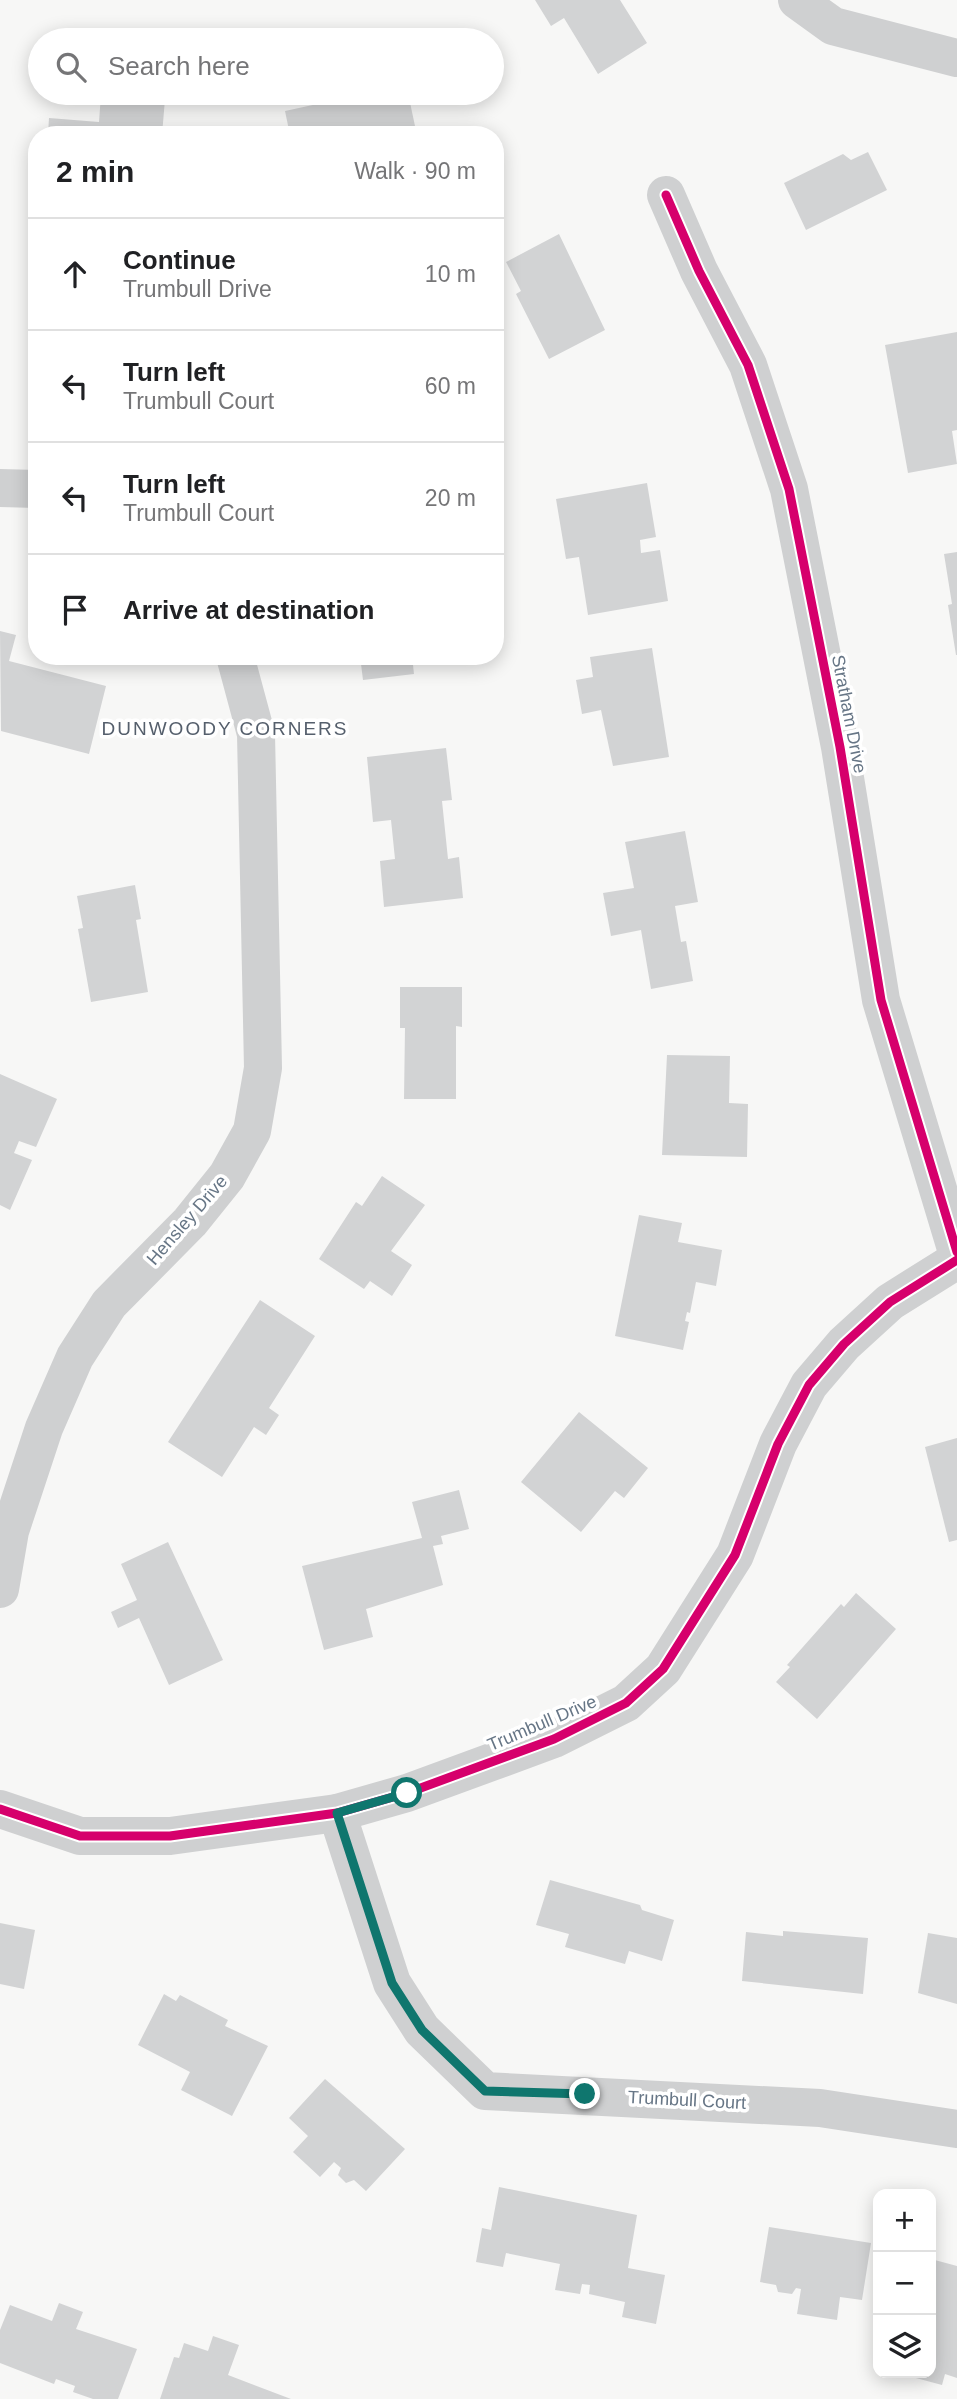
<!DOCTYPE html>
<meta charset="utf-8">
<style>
body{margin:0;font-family:Arial,sans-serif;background:#f2f2f2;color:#202124}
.controls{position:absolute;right:21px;bottom:21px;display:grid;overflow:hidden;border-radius:14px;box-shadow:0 4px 18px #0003}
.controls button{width:63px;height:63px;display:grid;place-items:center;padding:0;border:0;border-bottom:2px solid #e0e0e0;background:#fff;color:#202124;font:35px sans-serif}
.stop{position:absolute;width:21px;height:21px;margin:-16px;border:5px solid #0f766e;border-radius:50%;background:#fff}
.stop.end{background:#0f766e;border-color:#fff;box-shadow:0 2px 7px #0008}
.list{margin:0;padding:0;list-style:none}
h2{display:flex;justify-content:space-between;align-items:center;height:91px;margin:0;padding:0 28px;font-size:30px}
h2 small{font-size:23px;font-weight:400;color:#757577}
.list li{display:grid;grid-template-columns:46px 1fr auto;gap:21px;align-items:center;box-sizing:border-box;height:112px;padding:0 28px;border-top:2px solid #e0e0e0}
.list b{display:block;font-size:26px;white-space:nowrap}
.list p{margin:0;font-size:23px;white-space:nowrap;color:#757577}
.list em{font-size:23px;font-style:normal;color:#757577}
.icon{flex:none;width:38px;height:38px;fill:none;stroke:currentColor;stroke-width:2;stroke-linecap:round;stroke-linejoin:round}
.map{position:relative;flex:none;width:957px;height:2399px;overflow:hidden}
.search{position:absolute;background:#fff;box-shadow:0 4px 18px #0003;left:28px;top:28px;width:476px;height:77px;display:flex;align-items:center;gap:18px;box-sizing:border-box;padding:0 24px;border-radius:38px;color:#757577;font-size:26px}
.panel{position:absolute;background:#fff;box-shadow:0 4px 18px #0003;left:28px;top:126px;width:476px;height:539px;border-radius:28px}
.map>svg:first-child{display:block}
</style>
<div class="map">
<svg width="957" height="2399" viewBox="0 0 957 2399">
<rect width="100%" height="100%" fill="#f7f7f6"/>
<g fill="#d2d3d4">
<polygon points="535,0 620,0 647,43 598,74 564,18 551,26"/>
<polygon points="368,93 408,93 415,126 376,135 290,135 285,111"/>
<polygon points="101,94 165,99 162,135 48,135 49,118 99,122"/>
<polygon points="868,152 887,190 806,230 784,183 843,154 851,160"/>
<polygon points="559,234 605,330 549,359 516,294 521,291 506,262"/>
<polygon points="957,332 957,430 952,431 957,464 908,473 885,345"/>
<polygon points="647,483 656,537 640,540 641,553 660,550 668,601 588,615 579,557 566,559 556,499"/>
<polygon points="957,552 957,655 956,655 948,605 952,604 944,554"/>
<polygon points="0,631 16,635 9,661 106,686 89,754 1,731"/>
<polygon points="652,648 669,757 613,766 601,710 582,714 576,680 593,677 590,657"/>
<polygon points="360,656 412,656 414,674 363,680"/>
<polygon points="446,748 452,800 442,801 448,859 459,857 463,898 384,907 380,861 395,859 391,820 373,822 367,757"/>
<polygon points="685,831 698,902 675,906 681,942 686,941 693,981 651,989 641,930 611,936 603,893 634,888 625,842"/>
<polygon points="135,885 141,919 136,920 148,992 91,1002 78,929 83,928 77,896"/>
<polygon points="400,987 462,987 462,1027 456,1026 456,1099 404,1099 405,1028 400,1028"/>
<polygon points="667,1055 730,1056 729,1103 748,1104 747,1157 662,1155"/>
<polygon points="0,1074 57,1099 36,1147 19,1141 14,1153 32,1160 10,1210 0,1205"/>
<polygon points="382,1176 425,1205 391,1251 412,1265 392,1296 370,1281 364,1289 319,1259 356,1202 362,1206"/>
<polygon points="639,1215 682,1223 678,1242 722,1250 716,1286 696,1282 690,1313 687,1312 685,1321 689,1322 683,1350 615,1336"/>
<polygon points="260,1300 315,1336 269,1408 279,1415 266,1435 254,1427 222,1477 168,1442"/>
<polygon points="579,1412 648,1468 624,1498 615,1491 581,1532 521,1482"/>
<polygon points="957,1438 957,1540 949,1542 925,1447"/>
<polygon points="459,1490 469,1529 441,1536 443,1544 433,1546 443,1585 366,1609 373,1637 324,1650 302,1566 422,1538 412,1502"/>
<polygon points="168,1542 223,1660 169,1685 139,1618 118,1628 111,1612 137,1600 121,1564"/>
<polygon points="856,1593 896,1629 817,1719 776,1682 790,1667 787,1665 841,1604 844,1607"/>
<polygon points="550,1880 640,1905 642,1910 674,1920 662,1961 629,1951 625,1964 565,1947 569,1934 536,1925"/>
<polygon points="0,1923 35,1930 24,1989 0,1984"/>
<polygon points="783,1931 868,1938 863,1994 742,1981 746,1932 783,1936"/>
<polygon points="928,1933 957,1938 957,2004 918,1993"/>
<polygon points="164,1994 176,2001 180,1995 228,2020 225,2026 268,2046 232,2116 181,2090 190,2072 138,2045"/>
<polygon points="325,2079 405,2149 366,2191 354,2180 346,2183 338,2175 341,2168 334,2162 320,2177 293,2152 308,2136 289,2118"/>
<polygon points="499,2187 637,2215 628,2268 665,2275 656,2324 622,2317 625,2302 589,2294 590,2285 582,2284 580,2294 555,2290 560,2264 506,2253 503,2267 476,2262 482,2228 491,2230"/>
<polygon points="769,2227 871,2243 862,2300 840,2297 837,2320 797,2314 801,2289 796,2288 792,2294 778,2292 776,2285 760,2282"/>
<polygon points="931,2259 957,2266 957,2378 945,2374 942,2385 901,2374 931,2373"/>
<polygon points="59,2303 83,2312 76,2329 137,2349 118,2399 93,2399 73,2392 75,2386 56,2379 54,2384 0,2363 0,2330 10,2305 52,2321"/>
<polygon points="213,2336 239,2345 228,2375 291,2399 160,2399 174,2357 179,2358 184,2343 208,2351"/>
</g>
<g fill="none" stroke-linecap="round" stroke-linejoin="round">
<g stroke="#cfd0d1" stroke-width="38">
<polyline points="797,0 833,26 957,58"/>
<polyline points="666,195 699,271 748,365 789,489 840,747 881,1000 957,1252"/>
<polyline points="0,488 37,489"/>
<polyline points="0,1589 10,1531 44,1428 75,1357 109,1304 190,1222 227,1176 252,1131 263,1068 256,734 235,656"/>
<polyline points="0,1809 80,1836 170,1836 337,1813 407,1793 554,1739 626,1703 663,1669 735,1555 778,1444 809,1385 844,1344 890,1302 957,1260"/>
<polyline points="337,1813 392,1983 422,2030 485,2091 820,2108 957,2129"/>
</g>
<g stroke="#fff" stroke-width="13">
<g id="cycleway">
<polyline points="666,195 699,271 748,365 789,489 840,747 881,1000 957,1252"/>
<polyline points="0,1809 80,1836 170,1836 337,1813 407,1793 554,1739 626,1703 663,1669 735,1555 778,1444 809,1385 844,1344 890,1302 957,1260"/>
</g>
</g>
<use href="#cycleway" stroke="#d6006c" stroke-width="9"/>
</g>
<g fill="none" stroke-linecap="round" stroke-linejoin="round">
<polyline stroke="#0f766e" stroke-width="9" points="407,1793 337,1813 392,1983 422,2030 485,2091 585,2094"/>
</g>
<g text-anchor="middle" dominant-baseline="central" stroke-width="7" stroke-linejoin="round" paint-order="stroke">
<g font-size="18" fill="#677686" stroke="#fff">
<text transform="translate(849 714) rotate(79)">Stratham Drive</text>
<text transform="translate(187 1220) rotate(-49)">Hensley Drive</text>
<text transform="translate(542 1723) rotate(-23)">Trumbull Drive</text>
<text transform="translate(687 2100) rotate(3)">Trumbull Court</text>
</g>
<g font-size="19" letter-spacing="2" fill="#555f6c" stroke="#fff">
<text x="225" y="728">DUNWOODY CORNERS</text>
</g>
</g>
</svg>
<div class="controls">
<button>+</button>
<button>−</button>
<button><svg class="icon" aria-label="layers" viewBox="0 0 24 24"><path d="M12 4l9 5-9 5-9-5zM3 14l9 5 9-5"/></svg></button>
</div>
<div class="stop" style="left:407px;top:1793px"></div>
<div class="stop end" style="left:585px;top:2094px"></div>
<div class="search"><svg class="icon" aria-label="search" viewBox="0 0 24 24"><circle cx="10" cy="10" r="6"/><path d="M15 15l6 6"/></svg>Search here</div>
<section class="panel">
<h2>2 min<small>Walk · 90 m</small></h2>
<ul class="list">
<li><svg class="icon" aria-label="ahead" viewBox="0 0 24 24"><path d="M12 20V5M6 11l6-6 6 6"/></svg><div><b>Continue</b><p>Trumbull Drive</p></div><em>10 m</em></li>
<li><svg class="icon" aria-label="left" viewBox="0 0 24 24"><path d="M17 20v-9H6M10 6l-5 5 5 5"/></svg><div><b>Turn left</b><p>Trumbull Court</p></div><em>60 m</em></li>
<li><svg class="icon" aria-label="left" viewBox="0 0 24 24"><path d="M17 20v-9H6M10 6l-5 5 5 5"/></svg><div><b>Turn left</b><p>Trumbull Court</p></div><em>20 m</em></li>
<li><svg class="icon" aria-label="arrive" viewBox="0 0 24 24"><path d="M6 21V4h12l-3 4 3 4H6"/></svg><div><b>Arrive at destination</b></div></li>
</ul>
</section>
</div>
